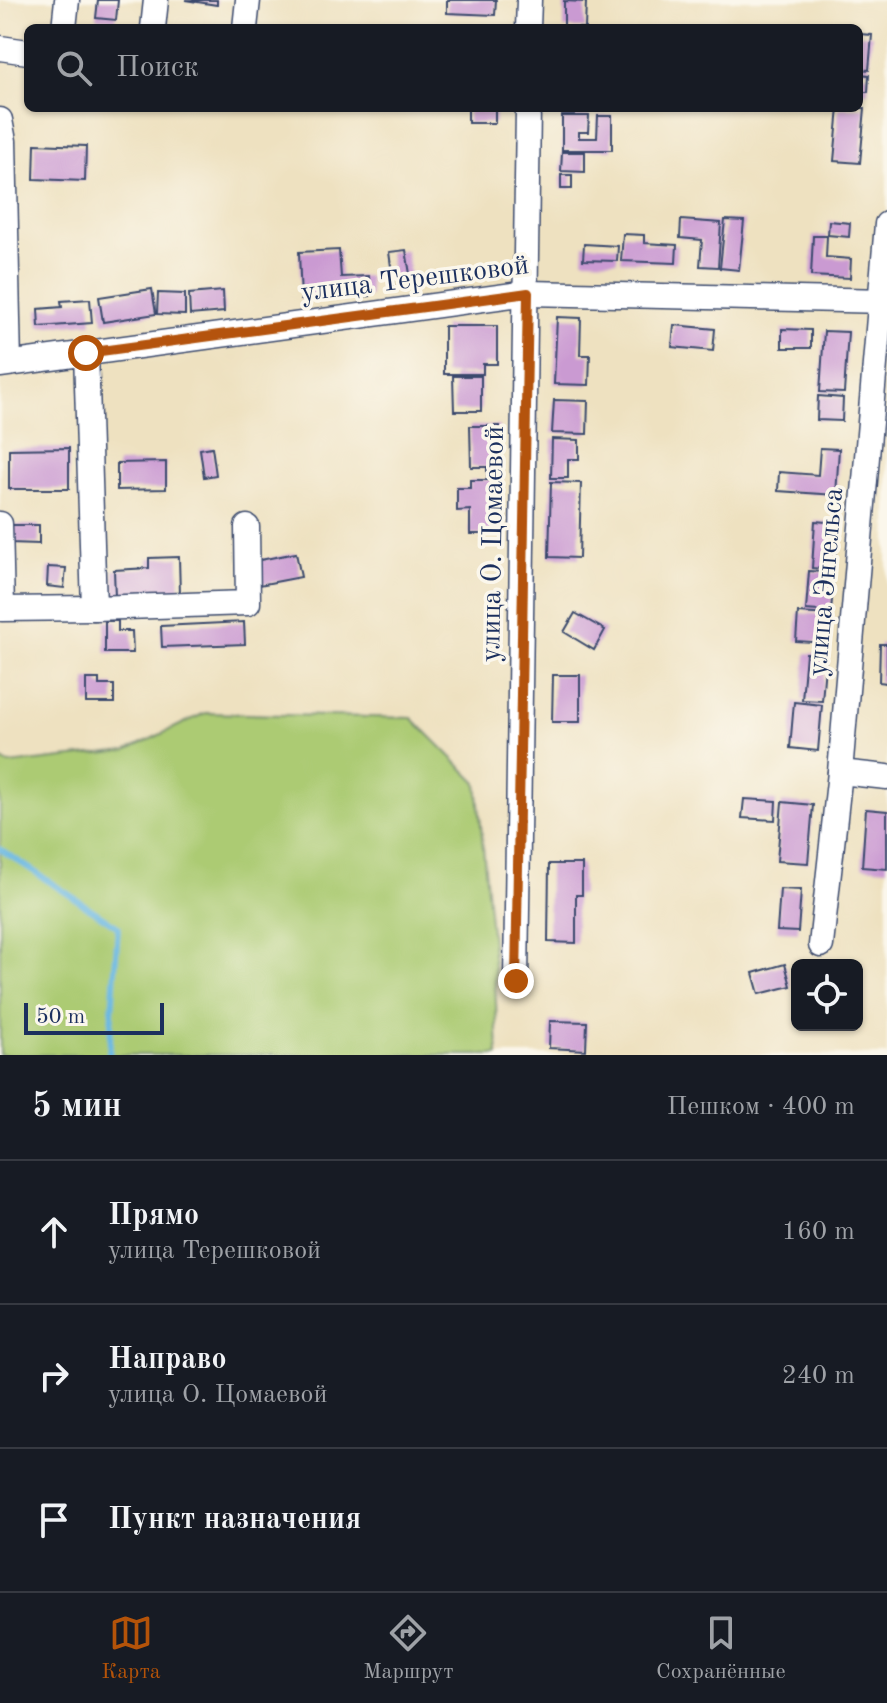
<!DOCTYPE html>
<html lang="ru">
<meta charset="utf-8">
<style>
body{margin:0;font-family:"Old Standard TT",serif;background:#20242c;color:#f1f3f6}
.controls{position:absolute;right:24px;bottom:24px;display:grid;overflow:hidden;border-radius:12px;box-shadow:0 2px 6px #0004}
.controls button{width:72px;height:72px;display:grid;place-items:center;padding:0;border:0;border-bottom:2px solid #363941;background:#171b24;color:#f1f3f6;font:40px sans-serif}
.scale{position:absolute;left:24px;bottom:20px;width:140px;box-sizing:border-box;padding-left:8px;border:4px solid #1b2f5e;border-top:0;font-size:22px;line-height:28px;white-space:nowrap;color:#1b2f5e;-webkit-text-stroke:6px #fbf7ec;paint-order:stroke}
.stop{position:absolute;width:24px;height:24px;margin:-18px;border:6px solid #b45309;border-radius:50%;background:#fff}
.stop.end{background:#b45309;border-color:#fff;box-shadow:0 2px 8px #0008}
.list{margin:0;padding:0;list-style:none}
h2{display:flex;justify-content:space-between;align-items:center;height:104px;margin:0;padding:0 32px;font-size:34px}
h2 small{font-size:26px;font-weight:400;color:#9ea1a6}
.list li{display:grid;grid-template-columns:52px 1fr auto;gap:24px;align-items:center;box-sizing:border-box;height:144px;padding:0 32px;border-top:2px solid #363941}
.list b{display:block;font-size:30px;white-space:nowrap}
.list p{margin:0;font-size:26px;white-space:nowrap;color:#9ea1a6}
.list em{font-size:26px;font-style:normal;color:#9ea1a6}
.icon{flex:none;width:44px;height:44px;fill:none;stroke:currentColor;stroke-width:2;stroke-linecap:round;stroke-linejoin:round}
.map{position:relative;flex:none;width:887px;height:1055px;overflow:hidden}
.search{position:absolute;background:#171b24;box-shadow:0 2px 6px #0004;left:24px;right:24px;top:24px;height:88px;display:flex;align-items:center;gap:20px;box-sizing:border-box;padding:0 28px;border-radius:12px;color:#9ea1a6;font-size:30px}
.sheet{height:536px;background:#171b24}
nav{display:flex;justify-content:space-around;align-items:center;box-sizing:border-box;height:112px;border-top:2px solid #363941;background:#171b24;font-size:22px;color:#9ea1a6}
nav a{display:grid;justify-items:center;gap:4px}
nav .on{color:#b45309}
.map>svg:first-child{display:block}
</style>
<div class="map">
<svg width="887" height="1055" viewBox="0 0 887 1055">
<rect width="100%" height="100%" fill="#fbf7ec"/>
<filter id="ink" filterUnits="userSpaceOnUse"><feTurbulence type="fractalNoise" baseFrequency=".0125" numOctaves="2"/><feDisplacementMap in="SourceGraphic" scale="16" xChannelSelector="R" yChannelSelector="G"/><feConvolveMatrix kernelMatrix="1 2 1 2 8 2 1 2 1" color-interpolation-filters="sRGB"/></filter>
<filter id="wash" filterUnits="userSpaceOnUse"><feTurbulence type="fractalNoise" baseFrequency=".006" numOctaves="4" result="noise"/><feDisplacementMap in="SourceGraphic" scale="32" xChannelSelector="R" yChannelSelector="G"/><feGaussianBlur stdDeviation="1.8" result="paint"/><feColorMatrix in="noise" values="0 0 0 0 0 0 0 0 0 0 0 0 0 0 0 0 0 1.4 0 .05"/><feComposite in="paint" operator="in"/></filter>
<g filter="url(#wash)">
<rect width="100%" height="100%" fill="#eee1c0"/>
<polygon fill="#accb73" stroke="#647d68" stroke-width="2" points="205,713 412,718 477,783 495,975 498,1055 0,1055 0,759 9,764 126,751"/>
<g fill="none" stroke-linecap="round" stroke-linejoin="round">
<polyline stroke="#67b7e2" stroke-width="6" points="0,849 118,927 109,1055"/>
</g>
<g id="blocks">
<g fill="#ca9ad2">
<polygon points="98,0 118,0 116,20 96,18"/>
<polygon points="185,0 217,0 217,5"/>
<polygon points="447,0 496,0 495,15 447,13"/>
<polygon points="564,1 586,2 585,28 564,28"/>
<polygon points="859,34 872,35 869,70 859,69"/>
<polygon points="859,74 869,75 868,92 859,92"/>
<rect x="468" y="108" width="27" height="15"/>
<polygon points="839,108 865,108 860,163 834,161"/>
<polygon points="562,116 589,116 588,132 579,132 579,138 597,138 598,116 612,116 612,150 562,150"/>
<polygon points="35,144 86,146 85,181 34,179"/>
<polygon points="562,152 585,152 585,172 561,171"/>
<rect x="561" y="175" width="11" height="14"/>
<polygon points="681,220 721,223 718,267 700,266 702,240 680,238"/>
<polygon points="725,220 744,221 739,270 720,268"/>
<polygon points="829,221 850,223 849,237 828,235"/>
<polygon points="623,234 644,235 644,243 677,245 676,263 621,261"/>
<polygon points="813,236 827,236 826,257 851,259 850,278 811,276"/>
<polygon points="584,244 618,246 617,261 583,260"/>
<polygon points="339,250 341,277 369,276 370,296 301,300 299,252"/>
<polygon points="406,250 412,286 394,288 389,252"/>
<polygon points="152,289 156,314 103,322 99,297"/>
<polygon points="223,291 224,312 190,315 189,294"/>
<polygon points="158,293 185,294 185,315 157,314"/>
<polygon points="90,299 92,323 39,327 38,309 62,307 61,301"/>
<polygon points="557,317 581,318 580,355 590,355 589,385 554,384"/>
<polygon points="674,325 715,329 713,351 672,347"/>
<polygon points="444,326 497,326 497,364 483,364 483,374 444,374"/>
<polygon points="782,329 811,330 811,348 782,348"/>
<polygon points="824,331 848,332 844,393 820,392"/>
<polygon points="453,376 481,376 481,411 454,411"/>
<polygon points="818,396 843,398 842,421 817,420"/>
<polygon points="554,400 588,401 587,434 552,433"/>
<polygon points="470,426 499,426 499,476 487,476 487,467 471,467"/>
<polygon points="552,439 579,440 579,459 568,459 568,478 551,478"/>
<polygon points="212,447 216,475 204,477 200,449"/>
<polygon points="69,448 69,489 9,489 9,449"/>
<polygon points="820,448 839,449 836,495 778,491 779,472 818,475"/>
<polygon points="166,462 166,489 117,490 117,463"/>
<polygon points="470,480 498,480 499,534 470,534 470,510 457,511 457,488 470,488"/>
<polygon points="551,482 581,483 579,558 549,557"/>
<polygon points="815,521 837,523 835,570 812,568"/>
<polygon points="10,525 39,525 39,544 10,543"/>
<polygon points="296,553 301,577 254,586 250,562"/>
<polygon points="179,557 180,595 115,597 114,570 149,568 149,558"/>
<polygon points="48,567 66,568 64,588 47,586"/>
<polygon points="809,571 834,573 831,612 806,610"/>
<polygon points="575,613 605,630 594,650 564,632"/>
<polygon points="798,613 830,615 828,643 796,641"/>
<polygon points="105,621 118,621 118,631 132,631 133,653 105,653"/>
<polygon points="244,622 245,644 162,647 161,626"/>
<polygon points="880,644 887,644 887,683 879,682"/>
<polygon points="806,653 826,654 822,701 802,700"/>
<polygon points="553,675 580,675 580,722 552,722"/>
<polygon points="86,679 99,679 99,685 114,685 114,703 86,703"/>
<polygon points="794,702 822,705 818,751 790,748"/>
<polygon points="744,799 776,801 775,820 742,818"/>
<polygon points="782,802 813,805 808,863 777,861"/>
<polygon points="866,809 887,811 887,869 862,867"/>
<polygon points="549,864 582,864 582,895 576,895 576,943 548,942"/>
<polygon points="780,889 801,890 798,932 777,931"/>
<polygon points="785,964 791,986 759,994 753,973"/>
<polygon points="550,1021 587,1022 586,1050 549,1048"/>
</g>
</g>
</g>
<g filter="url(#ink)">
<use href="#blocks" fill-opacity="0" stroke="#3b4a6d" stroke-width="2"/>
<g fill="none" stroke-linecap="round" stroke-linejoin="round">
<g stroke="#3b4a6d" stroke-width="27">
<g id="minor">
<polyline points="64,28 67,0"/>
<polyline points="153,28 156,0"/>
<polyline points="245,28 248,0"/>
<polyline points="528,28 529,0"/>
<polyline points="0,48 28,52"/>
<polyline points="0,120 4,141 9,363"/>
<polyline points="86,353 94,608 248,603 247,527"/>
<polyline points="0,365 528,293 887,301"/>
<polyline points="0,524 2,609 94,608"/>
<polyline points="840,772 887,777"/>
<polyline points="821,945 840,772 887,224"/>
<polyline points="516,981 528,108"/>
</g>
</g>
<use href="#minor" stroke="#fff" stroke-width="24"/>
</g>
</g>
<g fill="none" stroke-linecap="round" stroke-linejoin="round" filter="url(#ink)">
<polyline stroke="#b45309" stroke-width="10" points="86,353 528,293 516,981"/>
</g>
<g text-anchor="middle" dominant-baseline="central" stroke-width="7" stroke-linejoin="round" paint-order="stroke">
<g font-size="28" fill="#1b2f5e" stroke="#fbf7ec">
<text transform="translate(415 280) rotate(-7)">улица Терешковой</text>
<text transform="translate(494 544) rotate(-89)">улица О. Цомаевой</text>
<text transform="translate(827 582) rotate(-85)">улица Энгельса</text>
</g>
</g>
</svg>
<div class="controls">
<button><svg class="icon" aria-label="locate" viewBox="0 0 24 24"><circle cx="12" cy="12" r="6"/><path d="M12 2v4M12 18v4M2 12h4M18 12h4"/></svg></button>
</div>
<div class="scale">50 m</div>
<div class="stop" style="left:86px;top:353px"></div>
<div class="stop end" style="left:516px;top:981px"></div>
<div class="search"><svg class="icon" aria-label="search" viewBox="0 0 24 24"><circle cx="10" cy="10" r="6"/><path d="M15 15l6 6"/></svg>Поиск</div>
</div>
<section class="sheet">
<h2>5 мин<small>Пешком · 400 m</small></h2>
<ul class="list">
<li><svg class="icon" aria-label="ahead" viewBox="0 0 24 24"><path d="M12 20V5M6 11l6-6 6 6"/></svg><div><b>Прямо</b><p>улица Терешковой</p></div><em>160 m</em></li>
<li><svg class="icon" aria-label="right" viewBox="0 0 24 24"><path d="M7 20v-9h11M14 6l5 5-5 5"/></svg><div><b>Направо</b><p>улица О. Цомаевой</p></div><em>240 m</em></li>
<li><svg class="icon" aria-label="arrive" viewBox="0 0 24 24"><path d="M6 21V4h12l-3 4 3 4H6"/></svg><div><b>Пункт назначения</b></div></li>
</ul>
</section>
<nav>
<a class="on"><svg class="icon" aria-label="map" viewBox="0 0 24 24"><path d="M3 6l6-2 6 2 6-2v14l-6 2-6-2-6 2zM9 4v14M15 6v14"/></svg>Карта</a>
<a><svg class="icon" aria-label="directions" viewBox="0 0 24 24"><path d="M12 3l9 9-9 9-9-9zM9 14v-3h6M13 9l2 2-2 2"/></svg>Маршрут</a>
<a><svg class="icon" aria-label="saved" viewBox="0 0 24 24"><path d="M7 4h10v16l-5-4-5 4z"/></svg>Сохранённые</a>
</nav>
